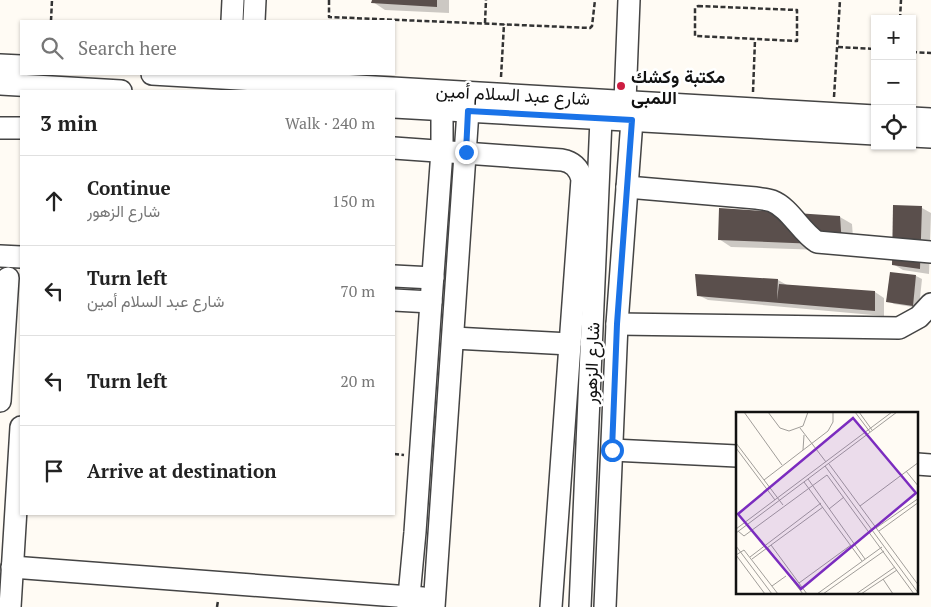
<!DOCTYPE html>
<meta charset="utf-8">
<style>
body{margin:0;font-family:"PT Serif",Vazirmatn,serif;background:#f6f6f6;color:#222}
.controls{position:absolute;right:15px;top:15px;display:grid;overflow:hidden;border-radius:0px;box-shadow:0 1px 4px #0004}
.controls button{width:45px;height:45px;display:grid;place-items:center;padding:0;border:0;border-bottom:1px solid #e0e0e0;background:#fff;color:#222;font:25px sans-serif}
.stop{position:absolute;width:15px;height:15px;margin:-11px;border:4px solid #1a73e8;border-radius:50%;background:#fff}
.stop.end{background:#1a73e8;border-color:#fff;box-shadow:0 1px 5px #0008}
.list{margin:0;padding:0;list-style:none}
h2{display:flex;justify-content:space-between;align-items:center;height:65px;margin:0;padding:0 20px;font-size:21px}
h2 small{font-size:16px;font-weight:400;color:#767676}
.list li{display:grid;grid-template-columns:32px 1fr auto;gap:15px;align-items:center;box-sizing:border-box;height:90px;padding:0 20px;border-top:1px solid #e0e0e0}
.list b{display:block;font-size:19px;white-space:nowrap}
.list p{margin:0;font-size:16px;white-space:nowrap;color:#767676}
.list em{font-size:16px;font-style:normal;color:#767676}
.icon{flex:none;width:28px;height:28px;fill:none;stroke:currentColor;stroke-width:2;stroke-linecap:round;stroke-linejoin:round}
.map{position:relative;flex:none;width:931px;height:607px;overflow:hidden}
.search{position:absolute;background:#fff;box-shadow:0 1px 4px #0004;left:20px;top:20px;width:375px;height:55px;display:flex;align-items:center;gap:12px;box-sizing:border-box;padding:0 18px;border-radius:0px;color:#767676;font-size:19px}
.panel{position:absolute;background:#fff;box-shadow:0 1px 4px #0004;left:20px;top:90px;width:375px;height:425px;border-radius:0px}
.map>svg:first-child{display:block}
</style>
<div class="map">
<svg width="931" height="607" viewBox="0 0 931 607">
<rect width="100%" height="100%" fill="#fffbf4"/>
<g fill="#0003">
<polygon points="373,0 449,0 449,13 385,10 373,2"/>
<polygon points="894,206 922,208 931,213 929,274 903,270 893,264"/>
<polygon points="840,217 852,224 854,251 731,247 719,239"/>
<polygon points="916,276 922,279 919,308 894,304 888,301"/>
<polygon points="778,280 787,285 875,292 884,298 884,316 708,300 698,295"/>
</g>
<g fill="#5a4f4c">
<polygon points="372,0 437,0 437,7 371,3"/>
<polygon points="893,205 922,206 920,269 892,265"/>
<polygon points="719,208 840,216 842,245 718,240"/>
<polygon points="890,272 916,275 913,306 886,302"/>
<polygon points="695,274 778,279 777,300 779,284 875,291 875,311 697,296"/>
</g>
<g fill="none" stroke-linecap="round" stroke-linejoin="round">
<g stroke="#444" stroke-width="24">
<g id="minor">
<polyline points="232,21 233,0"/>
<polyline points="254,21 255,0"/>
<polyline points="0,65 21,66"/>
<polyline points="152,74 875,116"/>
<polyline points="0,84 121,91"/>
<polyline points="625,101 629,0"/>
<polyline points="394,107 875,134"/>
<polyline points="912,118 931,119"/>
<polyline points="0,128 21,128"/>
<polyline points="912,136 931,137"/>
<path d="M394 148 562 160C573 162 579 168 582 179L551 607"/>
<path d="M627 187 756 198C761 199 767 199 772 201 790 208 800 231 817 242L931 252"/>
<polyline points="0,256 21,257"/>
<polyline points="394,276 433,278"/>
<polyline points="394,300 431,302"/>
<polyline points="617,324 899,328 919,317 931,304"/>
<polyline points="454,338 570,344"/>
<polyline points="0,401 8,278"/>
<polyline points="612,450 737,456"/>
<polyline points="917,464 931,465"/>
<polyline points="12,567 423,598"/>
<polyline points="10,607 21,427"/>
<polyline points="408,607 415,532 431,302 442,151 442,110"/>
<polyline points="434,607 468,111"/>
<polyline points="580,607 601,119"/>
<polyline points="605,607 617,324 632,120"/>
</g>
</g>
<g stroke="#333" stroke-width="2.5" stroke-dasharray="5 2.5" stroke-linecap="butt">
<polyline points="329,0 329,17 590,28 592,26 595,0"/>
<polygon points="698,6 797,10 797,41 695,36 695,8"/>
<polyline points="900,19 901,0"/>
<polyline points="51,21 52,0"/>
<polyline points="485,23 486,0"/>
<polyline points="838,47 875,49"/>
<polyline points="912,52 931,53"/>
<polyline points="501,77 504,24"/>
<polyline points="753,92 755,40"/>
<polyline points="834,97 840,0"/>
<polyline points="394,454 404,455"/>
<polyline points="217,607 218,601"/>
</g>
<use href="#minor" stroke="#fff" stroke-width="21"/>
</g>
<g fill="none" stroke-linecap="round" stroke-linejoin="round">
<polyline stroke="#1a73e8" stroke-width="6" points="466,152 468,111 632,120 617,324 612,450"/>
</g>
<circle fill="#cd1d41" stroke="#fff" stroke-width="2" cx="621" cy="86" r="5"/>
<g text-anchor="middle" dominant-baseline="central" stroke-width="5" stroke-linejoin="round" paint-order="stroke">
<g font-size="18" font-weight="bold" fill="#111" stroke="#fff" text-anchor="start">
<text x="631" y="76">مكتبة وكشك<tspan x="631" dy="21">اللمبى</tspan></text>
</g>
<g font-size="18" fill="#111" stroke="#fff">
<text transform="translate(513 94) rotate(3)">شارع عبد السلام أمين</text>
<text transform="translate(591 363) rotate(-88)">شارع الزهور</text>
</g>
</g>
<g transform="translate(736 412)">
<rect width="182" height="182" fill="#fffbf4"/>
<path fill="none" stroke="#a09d99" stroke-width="1" d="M8 0 46 53M32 0 44 16 53 19 67 14 72 0M119 0 134 20M123 0 136 18M64 16 90 50M0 31 47 93M0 36 39 88M67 38 68 23M93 52 183 174M89 54 183 182M170 59 183 75M72 67 129 147M28 68 92 19 97 10V0M68 70 126 149M124 94 183 50M93 97 108 85M140 116 183 86M0 117 156 0M2 119 8 124 91 63 178 182M143 119 183 90M0 121 161 0M35 133 71 182M0 134 36 182M32 136 67 182M0 143 8 138 42 182M0 143 29 182M14 145 85 91M16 147 87 95M147 167 157 182M63 171 115 133M36 174 50 164M81 182 146 135M87 182 148 139M120 182 159 155M125 182 161 158"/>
<path fill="#7b2cbf" fill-opacity="0.15" stroke="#7b2cbf" stroke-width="2.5" d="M117 6 180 81 65 177 2 102Z"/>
<rect width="182" height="182" fill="none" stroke="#111" stroke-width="2.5"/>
</g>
</svg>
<div class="controls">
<button>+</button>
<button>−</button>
<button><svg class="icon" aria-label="locate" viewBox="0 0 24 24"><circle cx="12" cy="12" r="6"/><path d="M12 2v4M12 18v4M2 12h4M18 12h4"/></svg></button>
</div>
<div class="stop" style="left:612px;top:450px"></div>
<div class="stop end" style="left:466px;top:152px"></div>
<div class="search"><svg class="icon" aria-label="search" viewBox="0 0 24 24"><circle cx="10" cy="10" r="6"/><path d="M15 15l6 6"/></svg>Search here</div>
<section class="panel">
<h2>3 min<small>Walk · 240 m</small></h2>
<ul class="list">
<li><svg class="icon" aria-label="ahead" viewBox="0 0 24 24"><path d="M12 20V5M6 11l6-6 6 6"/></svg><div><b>Continue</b><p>شارع الزهور</p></div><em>150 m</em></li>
<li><svg class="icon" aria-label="left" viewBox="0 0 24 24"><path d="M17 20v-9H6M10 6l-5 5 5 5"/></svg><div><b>Turn left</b><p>شارع عبد السلام أمين</p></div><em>70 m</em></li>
<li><svg class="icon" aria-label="left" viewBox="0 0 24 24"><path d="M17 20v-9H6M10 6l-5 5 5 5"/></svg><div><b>Turn left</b></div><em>20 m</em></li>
<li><svg class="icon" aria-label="arrive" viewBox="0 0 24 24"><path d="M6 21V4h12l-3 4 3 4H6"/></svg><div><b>Arrive at destination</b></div></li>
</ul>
</section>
</div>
